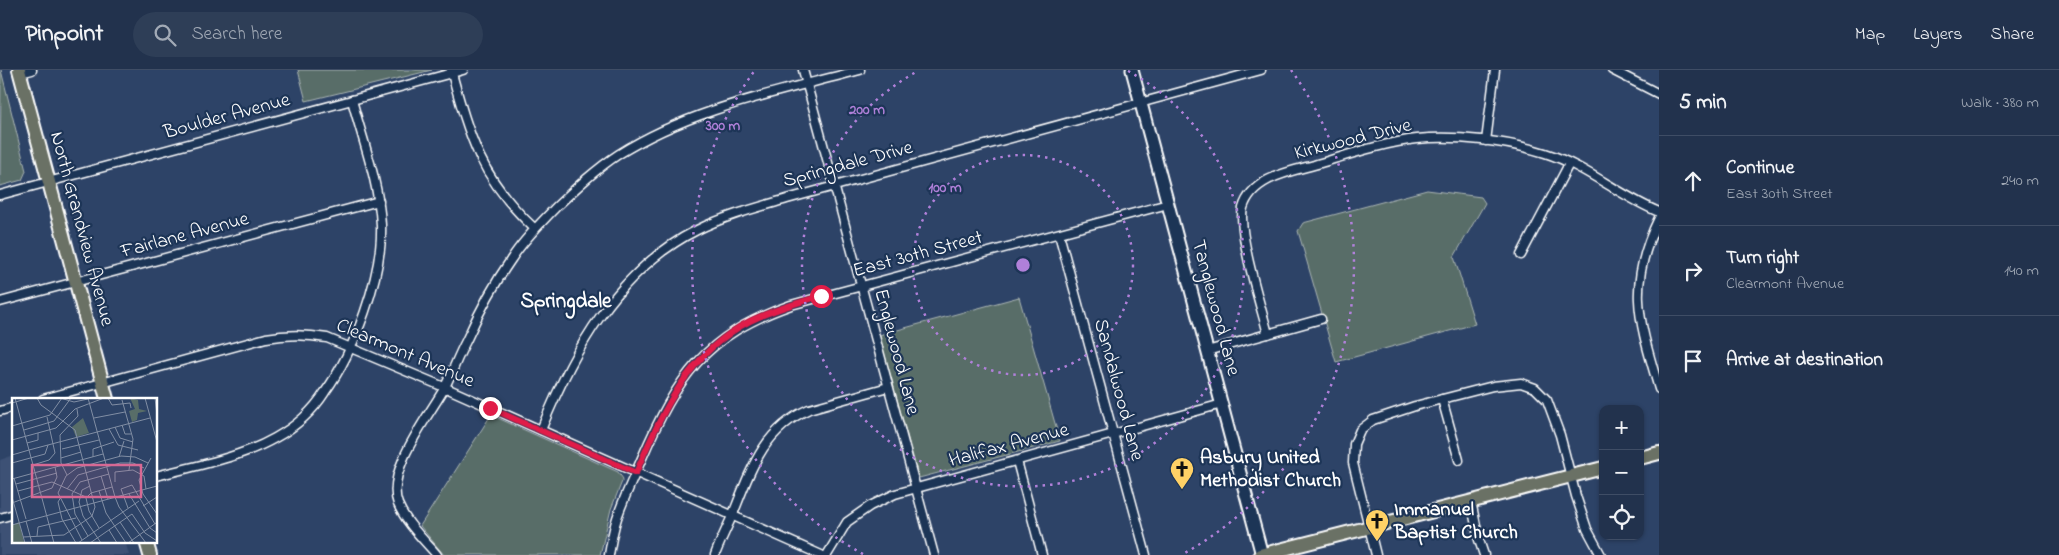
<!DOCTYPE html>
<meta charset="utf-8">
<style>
body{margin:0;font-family:"Indie Flower",sans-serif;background:#2e3e57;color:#f1f3f6}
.controls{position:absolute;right:15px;bottom:15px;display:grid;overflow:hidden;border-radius:10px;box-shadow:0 1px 4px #0004}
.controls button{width:45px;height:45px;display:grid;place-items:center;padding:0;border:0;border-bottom:1px solid #3f4d65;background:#22324d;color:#f1f3f6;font:25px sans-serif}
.stop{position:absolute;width:15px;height:15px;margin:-11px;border:4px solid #e11d48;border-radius:50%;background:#fff}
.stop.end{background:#e11d48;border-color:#fff;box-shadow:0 1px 5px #0008}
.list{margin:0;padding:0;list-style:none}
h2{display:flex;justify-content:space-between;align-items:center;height:65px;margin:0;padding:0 20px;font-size:21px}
h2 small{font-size:16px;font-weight:400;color:#a2aab6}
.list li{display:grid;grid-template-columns:32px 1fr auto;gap:15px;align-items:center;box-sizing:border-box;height:90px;padding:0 20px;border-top:1px solid #3f4d65}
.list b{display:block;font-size:19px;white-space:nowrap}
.list p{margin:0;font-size:16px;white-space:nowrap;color:#a2aab6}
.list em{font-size:16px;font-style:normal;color:#a2aab6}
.icon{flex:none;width:28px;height:28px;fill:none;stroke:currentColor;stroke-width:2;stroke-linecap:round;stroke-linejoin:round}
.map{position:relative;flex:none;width:1659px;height:485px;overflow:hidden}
header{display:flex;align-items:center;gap:30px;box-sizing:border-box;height:70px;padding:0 25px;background:#22324d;border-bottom:1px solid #3f4d65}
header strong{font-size:24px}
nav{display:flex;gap:28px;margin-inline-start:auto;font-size:18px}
.search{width:350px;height:45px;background:#2e3e57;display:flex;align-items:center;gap:12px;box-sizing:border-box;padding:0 18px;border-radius:28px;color:#a2aab6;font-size:19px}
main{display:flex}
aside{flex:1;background:#22324d}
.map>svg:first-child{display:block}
</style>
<header>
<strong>Pinpoint</strong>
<div class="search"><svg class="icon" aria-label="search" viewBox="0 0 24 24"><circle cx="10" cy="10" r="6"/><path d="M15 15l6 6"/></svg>Search here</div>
<nav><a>Map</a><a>Layers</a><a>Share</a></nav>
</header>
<main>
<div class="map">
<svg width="1659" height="485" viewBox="0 0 1659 485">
<rect width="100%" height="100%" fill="#2d4367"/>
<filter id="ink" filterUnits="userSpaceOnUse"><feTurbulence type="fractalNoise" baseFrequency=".02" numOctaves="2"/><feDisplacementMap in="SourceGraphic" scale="10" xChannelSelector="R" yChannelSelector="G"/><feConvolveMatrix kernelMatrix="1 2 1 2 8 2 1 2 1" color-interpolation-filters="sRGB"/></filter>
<g filter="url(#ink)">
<g fill="#3c5175">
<polygon points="14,385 14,442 0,448 0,390"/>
<polygon points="14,450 14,471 125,471 129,485 0,485 0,454"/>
</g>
<g fill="#586d68" stroke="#acb6b4">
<polygon points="1,0 26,101 22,110 0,116"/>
<polygon points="298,0 432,0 306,31"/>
<polygon points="1427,120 1481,127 1485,133 1454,187 1475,254 1336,292 1298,161 1303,153"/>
<polygon points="1019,227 1060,371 919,408 879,265"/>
<polygon points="491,345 618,402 623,409 611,439 600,485 444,485 420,456"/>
</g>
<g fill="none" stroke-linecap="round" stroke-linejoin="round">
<g stroke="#fff" stroke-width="11">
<g id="street">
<path d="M451 0C470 69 481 109 535 159"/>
<polyline points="803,0 934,485"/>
<polyline points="1612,0 1659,24"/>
<polyline points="20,3 32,0"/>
<polyline points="1486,71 1495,0"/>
<polyline points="0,125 463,0"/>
<path d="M1659 148C1626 216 1639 250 1659 319"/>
<polyline points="1059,164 1146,485"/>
<polyline points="1521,185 1569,94"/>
<polyline points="0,232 379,131"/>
<path d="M1268 264C1261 237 1237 161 1243 138 1252 108 1288 102 1314 95 1348 85 1382 73 1417 69 1455 65 1508 71 1545 83 1586 96 1620 126 1659 142"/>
<polyline points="1207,281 1321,249"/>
<path d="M43 329 266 268C287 264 305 264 327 268L444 317 821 485"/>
<polyline points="1442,329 1459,390"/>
<polyline points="0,341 14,337"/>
<path d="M541 360C573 281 617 200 697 160 725 146 756 138 787 129L1261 0"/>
<polyline points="1017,391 1042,485"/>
<path d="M156 406C195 396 240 388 275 368 295 357 313 341 325 322 354 282 383 205 381 155 379 113 363 71 352 30"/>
<polyline points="1471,431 1479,470 1484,485"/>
<polyline points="0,448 14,444"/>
<path d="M437 485C424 470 406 453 398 434 385 401 428 347 444 319 452 303 458 286 466 271 479 242 494 214 512 188 524 169 540 154 556 137 576 118 596 99 619 84 692 38 779 22 860 0"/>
<path d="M609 485C611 473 613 460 617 448 624 427 634 407 642 388 677 307 705 265 791 235L1168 134"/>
<path d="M715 485C721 469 729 454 735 439 752 396 765 359 809 339L888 317"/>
<polyline points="827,485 847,452 870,436 895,424 1222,334"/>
<polyline points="1376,485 1353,393 1354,374 1360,360 1373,350 1415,336 1493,316 1521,313 1535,318 1547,330 1560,365 1576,426 1587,459 1601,485"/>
</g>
</g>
<g stroke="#fff" stroke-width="15">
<polyline id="secondary" points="1132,0 1262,485"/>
</g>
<g stroke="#fff" stroke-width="16">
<g id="primary">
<polyline points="19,0 107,329"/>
<polyline points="1640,388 1659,383"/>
<polyline points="146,471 150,485"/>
<polyline points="1260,485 1603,398"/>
</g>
</g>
<use href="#street" stroke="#1d3557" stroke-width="8"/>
<use href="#secondary" stroke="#1d3557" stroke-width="11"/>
<use href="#primary" stroke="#6b7165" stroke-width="12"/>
</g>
</g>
<g fill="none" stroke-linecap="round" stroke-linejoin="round" filter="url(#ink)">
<path stroke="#e11d48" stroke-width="6" d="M490 338 636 403C661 343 689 282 750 251 772 240 797 233 821 226"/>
</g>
<g fill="none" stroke="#b080d9" stroke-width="2.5" stroke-dasharray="2.5 5">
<circle cx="1023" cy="195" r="110"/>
<path d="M1128 1A221 221 0 1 1 918 1"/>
<path d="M863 484A331 331 0 0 1 755 0M1291 0A331 331 0 0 1 1183 484"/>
</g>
<defs>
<g id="church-pin" transform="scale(1.25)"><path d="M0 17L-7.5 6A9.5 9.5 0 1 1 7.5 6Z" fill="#ffd166" stroke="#1d3557"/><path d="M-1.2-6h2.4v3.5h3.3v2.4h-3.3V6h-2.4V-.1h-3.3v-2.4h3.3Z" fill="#111"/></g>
</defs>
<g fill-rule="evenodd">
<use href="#church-pin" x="1182" y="399"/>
<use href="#church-pin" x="1377" y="451"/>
</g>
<g text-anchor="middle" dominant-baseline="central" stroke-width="4.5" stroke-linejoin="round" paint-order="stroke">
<g font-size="20" fill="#fff" stroke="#1d3557">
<text transform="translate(227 47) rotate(-15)">Boulder Avenue</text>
<text transform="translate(1353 70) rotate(-14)">Kirkwood Drive</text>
<text transform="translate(848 95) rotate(-15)">Springdale Drive</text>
<text transform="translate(81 159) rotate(75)">North Grandview Avenue</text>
<text transform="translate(185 166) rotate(-15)">Fairlane Avenue</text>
<text transform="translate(918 185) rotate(-15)">East 30th Street</text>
<text transform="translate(1215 238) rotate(75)">Tanglewood Lane</text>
<text transform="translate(896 282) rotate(75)">Englewood Lane</text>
<text transform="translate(405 284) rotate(23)">Clearmont Avenue</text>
<text transform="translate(1118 320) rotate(75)">Sandalwood Lane</text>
<text transform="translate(1009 376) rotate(-15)">Halifax Avenue</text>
</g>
<g font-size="20" font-weight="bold" fill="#fff" stroke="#1d3557" text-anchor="start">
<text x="1200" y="388">Asbury United<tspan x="1200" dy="23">Methodist Church</tspan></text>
<text x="1394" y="440">Immanuel<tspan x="1394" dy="23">Baptist Church</tspan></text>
</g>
<g font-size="21" font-weight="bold" fill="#fff" stroke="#1d3557">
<text x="566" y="232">Springdale</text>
</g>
</g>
<g transform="translate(12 328)">
<rect width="145" height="145" fill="#2d4367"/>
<path d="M118 0 126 2 127 11 135 13 126 15 125 22 120 24 117 13 123 11ZM71 20 77 35 64 39 60 29ZM7 124 12 144H0V127Z" fill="#586d68"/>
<path fill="none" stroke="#818ea4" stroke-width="1" d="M3 0 42 145M48 0 62 4 76 1M76 0 103 99M96 0 100 7 118 5 119 10M133 0 145 44M143 0 145 17M110 2 121 41 117 72M0 5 17 0M82 20 113 14M110 27 113 36H119M0 28 38 17 50 0M103 29 108 40 121 44M97 31 106 47 126 52M12 32 42 23 59 0M0 42 44 30 63 11 92 0M15 45 26 42V35M50 51 87 42M17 52 138 20M0 57 17 52M81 59V51L102 44M107 59 112 43M49 60 69 54M139 60 127 82 131 96 145 116M0 65 33 56 36 47M21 67 37 62 43 55 35 19M55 77 49 65 48 37 66 18 65 11M89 78 96 101M2 80 14 121M0 81 91 56M103 84V74L121 72 132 78 134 91M4 86 45 75M78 88 70 92 67 104 71 118 89 145M55 91 66 77 108 65H121L132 70M6 93 40 84 74 99M87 93 94 115 114 145M117 96 138 130 145 135M0 99 13 145M49 99 46 104 50 121 64 145M103 99 107 109 134 145M0 105 40 90 45 79 43 69M131 108 145 99M116 110 109 91 120 87 143 126M14 123 20 145M108 124 122 145M0 127 145 88M87 130 77 113 74 100 79 95 100 89M97 132 105 145M25 138 26 129 64 120M76 138 63 116 60 96 68 84 97 76M11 139 52 137 80 118 83 109 63 32 29 7 25 0M70 142 46 95 54 78 65 70 109 58 123 59 136 65M66 145 127 103M78 145 120 116 133 135 145 143M116 145 144 125"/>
<path fill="#d76994" fill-opacity="0.15" stroke="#d76994" stroke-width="2.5" d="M20 67H129V99H20Z"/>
<rect width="145" height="145" fill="none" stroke="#fff" stroke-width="2.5"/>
</g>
<circle cx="1023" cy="195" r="8" fill="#b080d9" stroke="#1d3557" stroke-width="2.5"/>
<g font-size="15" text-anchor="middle" font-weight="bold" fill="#b080d9" stroke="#1d3557" stroke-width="4.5" stroke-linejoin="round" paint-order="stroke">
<text x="867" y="44">200 m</text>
<text x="723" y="60">300 m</text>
<text x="945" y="122">100 m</text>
</g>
</svg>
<div class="controls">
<button>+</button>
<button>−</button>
<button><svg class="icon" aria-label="locate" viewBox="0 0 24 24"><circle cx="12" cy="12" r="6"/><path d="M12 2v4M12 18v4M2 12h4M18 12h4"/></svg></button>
</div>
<div class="stop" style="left:821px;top:226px"></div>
<div class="stop end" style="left:490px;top:338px"></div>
</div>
<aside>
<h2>5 min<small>Walk · 380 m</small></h2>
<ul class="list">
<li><svg class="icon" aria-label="ahead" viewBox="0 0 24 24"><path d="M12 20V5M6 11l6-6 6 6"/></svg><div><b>Continue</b><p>East 30th Street</p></div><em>240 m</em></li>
<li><svg class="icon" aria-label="right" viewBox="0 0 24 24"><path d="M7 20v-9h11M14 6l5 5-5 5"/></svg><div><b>Turn right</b><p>Clearmont Avenue</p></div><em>140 m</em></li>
<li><svg class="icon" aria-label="arrive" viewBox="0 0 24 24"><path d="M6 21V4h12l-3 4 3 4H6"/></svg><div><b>Arrive at destination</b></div></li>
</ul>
</aside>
</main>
